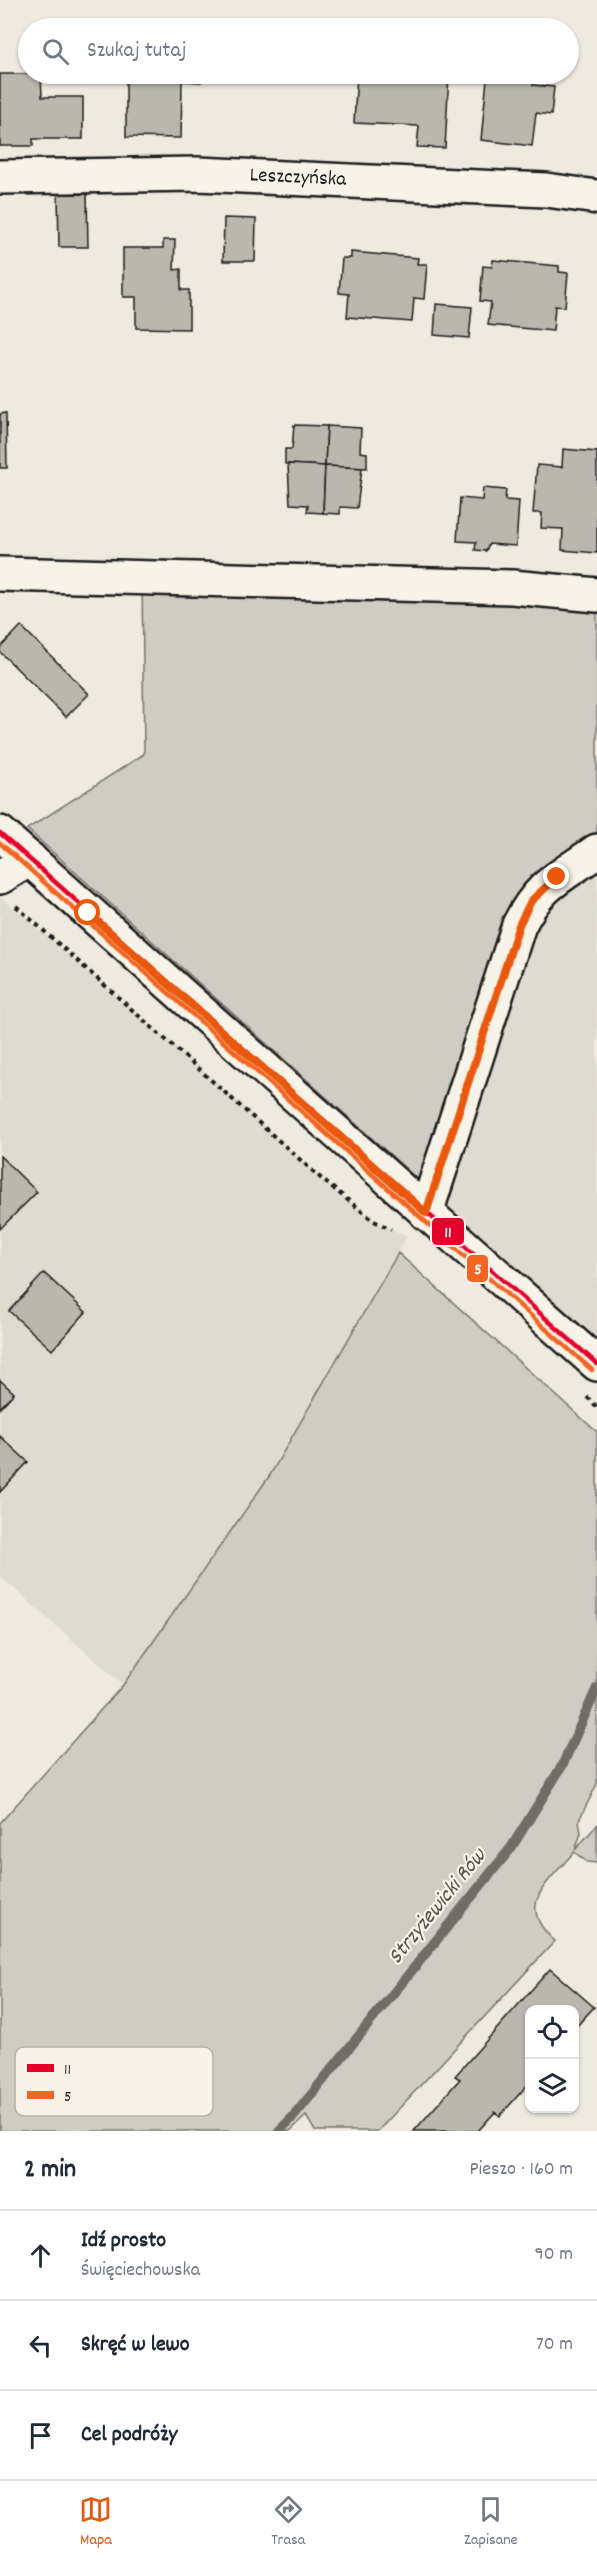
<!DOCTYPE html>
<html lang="pl">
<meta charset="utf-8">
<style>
body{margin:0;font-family:Dekko,sans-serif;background:#f6f6f7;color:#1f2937}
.controls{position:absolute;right:18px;bottom:18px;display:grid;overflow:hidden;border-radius:12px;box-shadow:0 2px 4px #0004}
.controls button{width:54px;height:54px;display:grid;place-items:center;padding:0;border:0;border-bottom:2px solid #e0e1e3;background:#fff;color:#1f2937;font:30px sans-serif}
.stop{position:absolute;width:18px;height:18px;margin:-14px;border:4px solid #ea580c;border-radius:50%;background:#fff}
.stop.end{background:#ea580c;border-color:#fff;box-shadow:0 2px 6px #0008}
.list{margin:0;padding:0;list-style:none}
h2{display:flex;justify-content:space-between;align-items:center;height:78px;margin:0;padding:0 24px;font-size:26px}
h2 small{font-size:20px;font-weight:400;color:#747a83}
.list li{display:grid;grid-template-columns:39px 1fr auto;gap:18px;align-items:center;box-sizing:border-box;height:90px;padding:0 24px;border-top:2px solid #e0e1e3}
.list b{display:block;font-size:22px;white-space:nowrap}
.list p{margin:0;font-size:20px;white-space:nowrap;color:#747a83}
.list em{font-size:20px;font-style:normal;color:#747a83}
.icon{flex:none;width:33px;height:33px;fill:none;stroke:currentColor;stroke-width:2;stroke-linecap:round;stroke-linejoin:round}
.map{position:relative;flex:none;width:597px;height:2131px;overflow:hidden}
.search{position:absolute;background:#fff;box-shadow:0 2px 4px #0004;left:18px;right:18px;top:18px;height:66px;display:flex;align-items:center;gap:15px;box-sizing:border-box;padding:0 21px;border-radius:33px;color:#747a83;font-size:22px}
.sheet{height:348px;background:#fff}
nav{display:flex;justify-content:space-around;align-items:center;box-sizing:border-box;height:84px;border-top:2px solid #e0e1e3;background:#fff;font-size:16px;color:#747a83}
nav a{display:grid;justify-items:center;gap:3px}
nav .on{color:#ea580c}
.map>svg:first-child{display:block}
</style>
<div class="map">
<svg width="597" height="2131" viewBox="0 0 597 2131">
<rect width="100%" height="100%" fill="#eeeae0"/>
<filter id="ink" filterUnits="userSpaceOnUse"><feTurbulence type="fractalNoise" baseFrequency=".0167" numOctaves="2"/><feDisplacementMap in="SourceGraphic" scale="12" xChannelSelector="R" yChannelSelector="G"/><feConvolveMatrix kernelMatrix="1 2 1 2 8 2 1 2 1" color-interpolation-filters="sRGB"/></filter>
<g filter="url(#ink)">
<g fill="#dedbd1">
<polygon points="597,851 597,1364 426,1213 519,925"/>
<polygon points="0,896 214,1080 324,1181 374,1221 407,1236 270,1475 123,1685 0,1576"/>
</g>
<g fill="#cfccc3" stroke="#767470" stroke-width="1.5">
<polygon points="142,577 597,595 597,851 531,901 433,1193 27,829 144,754"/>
<path d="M398 1253 597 1432V1784L579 1820 581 1833 575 1850 597 1825V1863L587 1862 574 1852C547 1884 514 1905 555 1941L378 2131H315L306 2116 290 2131H0V1823L123 1685 270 1475Z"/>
</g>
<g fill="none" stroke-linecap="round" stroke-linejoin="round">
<polyline stroke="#6f6d69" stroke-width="10" points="279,2131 294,2116 511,1848 562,1766 597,1688"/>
</g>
<g fill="#bab7af" stroke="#1c1c1c" stroke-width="1.5">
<polygon points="0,74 41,74 42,97 83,97 83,139 33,139 33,146 0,146"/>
<polygon points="126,74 201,74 201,82 182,81 181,138 126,137"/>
<polygon points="357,74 449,74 445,148 417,147 419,126 354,123"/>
<polygon points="506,78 534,80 533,85 554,87 551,115 536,113 532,146 481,140 487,79 506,81"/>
<polygon points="58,194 87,194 88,247 59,247"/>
<polygon points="224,218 256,219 255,261 223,261"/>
<polygon points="163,240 175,240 174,270 181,269 181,290 189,290 189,329 136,328 136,297 123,297 123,248 163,248"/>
<polygon points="351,252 418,258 417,264 427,264 424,299 414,298 412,322 347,317 349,294 339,293 342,258 351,258"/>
<polygon points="493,260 559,266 559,272 568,273 565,307 555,306 553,331 488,325 491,302 480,301 483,266 492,267"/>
<polygon points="436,304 472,307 469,338 434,335"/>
<polygon points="6,413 7,468 0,468 0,414"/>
<polygon points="294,425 327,426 325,466 285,464 285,449 292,449"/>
<polygon points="327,426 361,428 360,452 367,453 367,468 325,466"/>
<polygon points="563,449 597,452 597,553 562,550 563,529 541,528 542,513 533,513 537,465 562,467"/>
<polygon points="288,464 325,466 323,513 307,512 308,505 290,504"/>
<polygon points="325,466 362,468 357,508 340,507 340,514 323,513"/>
<polygon points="483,488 506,490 505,500 519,501 516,546 489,544 486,551 475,550 476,542 457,541 460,498 482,500"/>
<polygon points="21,626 89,694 66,717 0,652 0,648"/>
<polygon points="0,1156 37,1192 0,1229"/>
<polygon points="44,1273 86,1312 52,1350 9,1311"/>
<polygon points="0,1380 14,1393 0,1408"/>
<polygon points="0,1436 28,1462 0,1492"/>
<polygon points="550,1969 594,2007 574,2029 574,2010 530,2010 530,2082 500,2116 495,2112 478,2131 414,2131 460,2079 455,2076"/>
</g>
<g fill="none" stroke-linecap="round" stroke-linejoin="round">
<g stroke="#1c1c1c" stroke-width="38">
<g id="minor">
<path id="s1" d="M0 177 198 174 546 190 597 197"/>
<polyline points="0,574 512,587 597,595"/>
<polyline points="0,833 597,1364"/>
<polyline points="0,877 30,859"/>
<path d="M426 1213 519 925C540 883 561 877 597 851"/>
</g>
</g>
<g stroke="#1c1c1c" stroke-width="4" stroke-dasharray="4.5 4.5" stroke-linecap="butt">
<polyline points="16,906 324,1181 374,1221 391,1229"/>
<polyline points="587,1397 597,1407"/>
</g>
<use href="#minor" stroke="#f7f3e8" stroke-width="33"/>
<g stroke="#f7f3e8" stroke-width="9">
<polyline id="bus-1" points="0,833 597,1364"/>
</g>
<g stroke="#f7f3e8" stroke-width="9">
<polyline id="bus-2" points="0,843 592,1370"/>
</g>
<use href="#bus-1" stroke="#e4002b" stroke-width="4.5"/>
<use href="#bus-2" stroke="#f26522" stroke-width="4.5"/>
</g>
</g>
<g fill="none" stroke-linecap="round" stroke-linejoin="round" filter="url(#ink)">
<polyline stroke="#ea580c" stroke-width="8" points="88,913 426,1213 519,925 531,901 557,877"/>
</g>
<g text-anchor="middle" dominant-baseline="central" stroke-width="4.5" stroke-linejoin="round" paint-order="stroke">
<g font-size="21" fill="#1c1c1c" stroke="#f7f3e8">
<text stroke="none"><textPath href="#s1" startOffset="298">Leszczyńska</textPath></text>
</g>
<g font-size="22" font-style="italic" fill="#535250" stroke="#f7f3e8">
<text transform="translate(438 1907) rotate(-51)">Strzyżewicki Rów</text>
</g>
</g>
<rect x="15" y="2047" width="198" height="69" rx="9" fill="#f7f3e8" stroke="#b5b2ab" stroke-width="1.5"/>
<rect x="27" y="2064" width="27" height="8" fill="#e4002b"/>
<rect x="27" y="2091" width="27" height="8" fill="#f26522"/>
<g font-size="16" fill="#1c1c1c">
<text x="64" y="2074">11</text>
<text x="64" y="2101">5</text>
</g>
<g stroke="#f7f3e8" stroke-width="2">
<rect x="431" y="1217" width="34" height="29" rx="6" fill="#e4002b"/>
<rect x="466" y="1254" width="23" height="29" rx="6" fill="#f26522"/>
</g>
<g font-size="16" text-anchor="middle" font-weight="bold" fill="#fff">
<text x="448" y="1237">11</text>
<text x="478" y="1274">5</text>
</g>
</svg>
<div class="controls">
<button><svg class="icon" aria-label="locate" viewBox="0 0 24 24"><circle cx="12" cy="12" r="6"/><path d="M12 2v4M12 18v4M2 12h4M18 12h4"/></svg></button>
<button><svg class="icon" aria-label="layers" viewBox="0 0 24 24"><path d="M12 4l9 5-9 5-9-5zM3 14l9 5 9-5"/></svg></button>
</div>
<div class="stop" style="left:88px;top:913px"></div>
<div class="stop end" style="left:557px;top:877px"></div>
<div class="search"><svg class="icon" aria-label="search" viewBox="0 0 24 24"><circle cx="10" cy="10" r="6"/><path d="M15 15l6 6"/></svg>Szukaj tutaj</div>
</div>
<section class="sheet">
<h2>2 min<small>Pieszo · 160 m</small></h2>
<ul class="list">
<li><svg class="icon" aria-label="ahead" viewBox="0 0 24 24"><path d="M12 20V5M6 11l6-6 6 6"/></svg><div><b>Idź prosto</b><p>Święciechowska</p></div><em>90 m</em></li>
<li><svg class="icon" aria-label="left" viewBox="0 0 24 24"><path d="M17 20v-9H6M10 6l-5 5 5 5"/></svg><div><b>Skręć w lewo</b></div><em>70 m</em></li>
<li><svg class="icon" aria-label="arrive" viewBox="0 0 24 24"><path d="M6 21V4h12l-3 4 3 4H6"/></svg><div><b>Cel podróży</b></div></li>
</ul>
</section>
<nav>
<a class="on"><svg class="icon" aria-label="map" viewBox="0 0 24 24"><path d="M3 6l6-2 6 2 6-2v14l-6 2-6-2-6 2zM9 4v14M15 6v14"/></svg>Mapa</a>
<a><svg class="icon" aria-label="directions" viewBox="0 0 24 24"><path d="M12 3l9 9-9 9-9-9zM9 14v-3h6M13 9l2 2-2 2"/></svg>Trasa</a>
<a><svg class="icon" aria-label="saved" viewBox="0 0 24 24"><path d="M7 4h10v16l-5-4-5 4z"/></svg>Zapisane</a>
</nav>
